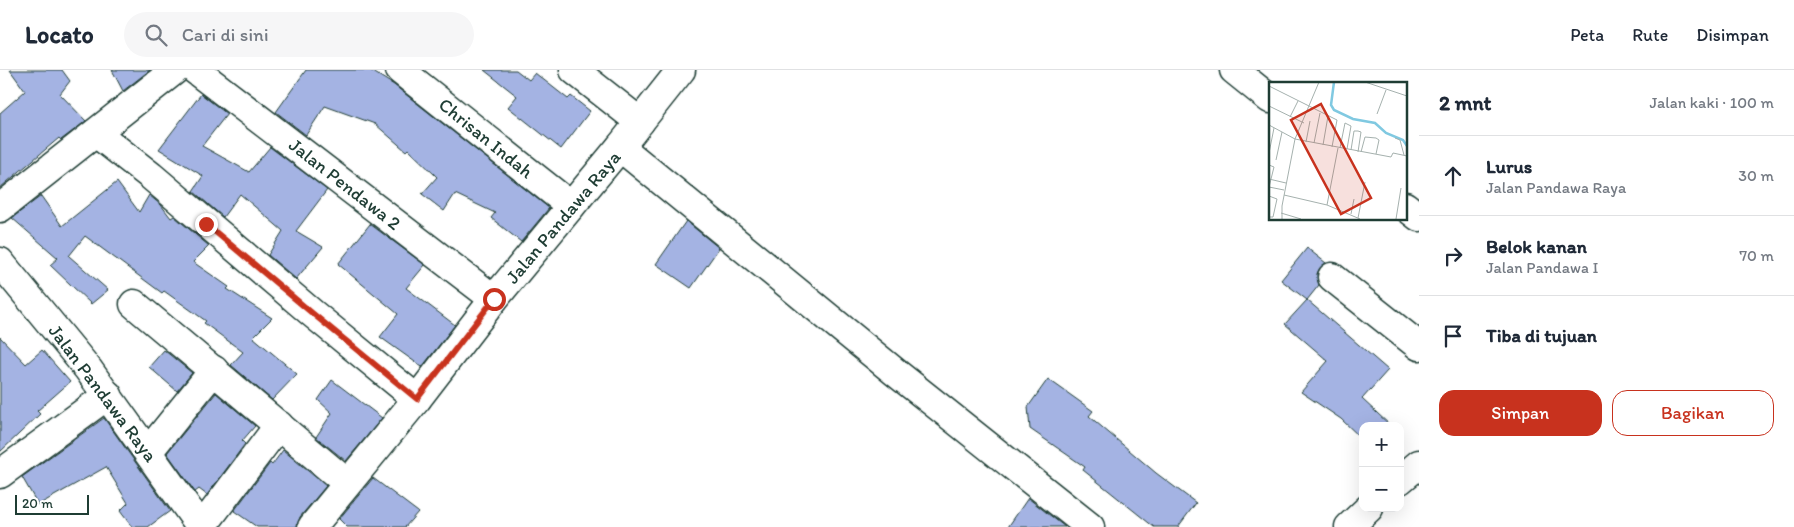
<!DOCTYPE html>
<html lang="id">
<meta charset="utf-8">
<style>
body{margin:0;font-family:Itim,sans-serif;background:#f6f6f7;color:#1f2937}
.controls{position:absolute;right:15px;bottom:15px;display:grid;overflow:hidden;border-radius:10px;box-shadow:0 5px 20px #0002}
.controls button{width:45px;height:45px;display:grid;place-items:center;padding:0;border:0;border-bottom:1px solid #e0e1e3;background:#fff;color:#1f2937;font:25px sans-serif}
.scale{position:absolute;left:15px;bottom:12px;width:74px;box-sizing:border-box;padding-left:5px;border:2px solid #1f3d34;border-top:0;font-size:14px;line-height:18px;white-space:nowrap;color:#1f3d34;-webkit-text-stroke:4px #fff;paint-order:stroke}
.stop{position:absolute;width:15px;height:15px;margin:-11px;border:4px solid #c8321e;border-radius:50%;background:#fff}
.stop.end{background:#c8321e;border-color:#fff;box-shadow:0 1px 5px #0008}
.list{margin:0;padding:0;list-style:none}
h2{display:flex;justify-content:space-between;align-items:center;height:65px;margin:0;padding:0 20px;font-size:21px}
h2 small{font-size:16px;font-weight:400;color:#747a83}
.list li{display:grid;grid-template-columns:32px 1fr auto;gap:15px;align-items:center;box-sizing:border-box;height:80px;padding:0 20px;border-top:1px solid #e0e1e3}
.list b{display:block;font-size:19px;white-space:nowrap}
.list p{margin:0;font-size:16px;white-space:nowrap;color:#747a83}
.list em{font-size:16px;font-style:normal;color:#747a83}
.actions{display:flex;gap:10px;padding:15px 20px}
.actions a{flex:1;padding:11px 0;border:1px solid #c8321e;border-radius:15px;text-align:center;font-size:18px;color:#c8321e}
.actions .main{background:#c8321e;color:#fff}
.icon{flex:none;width:28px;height:28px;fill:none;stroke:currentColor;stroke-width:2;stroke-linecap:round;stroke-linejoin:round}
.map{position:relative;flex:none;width:1419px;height:457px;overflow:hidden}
header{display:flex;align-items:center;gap:30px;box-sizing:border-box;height:70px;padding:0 25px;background:#fff;border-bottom:1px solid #e0e1e3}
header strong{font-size:24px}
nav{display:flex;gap:28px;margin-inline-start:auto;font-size:18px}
.search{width:350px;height:45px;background:#f6f6f7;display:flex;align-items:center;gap:12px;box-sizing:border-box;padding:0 18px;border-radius:28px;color:#747a83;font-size:19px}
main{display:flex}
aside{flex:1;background:#fff}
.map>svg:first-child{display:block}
</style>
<header>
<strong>Locato</strong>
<div class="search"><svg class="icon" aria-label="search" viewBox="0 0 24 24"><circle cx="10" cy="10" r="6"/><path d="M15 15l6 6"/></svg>Cari di sini</div>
<nav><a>Peta</a><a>Rute</a><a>Disimpan</a></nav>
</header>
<main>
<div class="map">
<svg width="1419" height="457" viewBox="0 0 1419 457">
<rect width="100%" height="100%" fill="#fff"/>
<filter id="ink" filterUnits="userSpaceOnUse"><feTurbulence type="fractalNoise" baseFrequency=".02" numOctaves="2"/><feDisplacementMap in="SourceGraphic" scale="10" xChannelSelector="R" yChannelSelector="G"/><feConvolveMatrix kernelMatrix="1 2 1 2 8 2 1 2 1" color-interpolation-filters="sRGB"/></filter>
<g filter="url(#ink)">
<g fill="#a4b3e3" stroke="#1f3d34">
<polygon points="10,0 62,0 70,11 60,24 86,51 61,70 59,68 0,118 0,43 25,21"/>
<polygon points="112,0 150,0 123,21"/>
<polygon points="306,0 370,0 394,15 549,138 521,172 491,148 495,143 455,124 444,141 422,124 437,107 408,79 406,81 375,54 325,36 306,65 276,42"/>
<polygon points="484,0 516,0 529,10 535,3 568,29 571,26 590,41 561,79 508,37 517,26"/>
<polygon points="201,24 227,44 202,76 249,102 270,77 327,120 296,161 323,177 296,209 268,185 283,161 240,124 223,147 193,121 203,106 159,79"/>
<polygon points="117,112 139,142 149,125 161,135 171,148 174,146 209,176 193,192 229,217 227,219 272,248 253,267 297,304 272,330 231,295 243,282 204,253 206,251 164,221 162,223 85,166 69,186 108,220 91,234 50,195 58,188 12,148 41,126 62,156"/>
<polygon points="686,151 719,178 691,218 656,194"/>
<polygon points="370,154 425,195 406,218 455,255 422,297 380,267 398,244 338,194"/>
<polygon points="1307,178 1326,193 1320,198 1317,204 1319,215 1307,230 1281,210"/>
<polygon points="1307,230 1388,300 1362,329 1391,356 1363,356 1363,370 1341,349 1301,322 1328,291 1285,254"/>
<polygon points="0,267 26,294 42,280 70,312 37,341 40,344 0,382"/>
<polygon points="164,280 192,303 177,321 149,297"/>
<polygon points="1048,309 1093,341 1089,346 1156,403 1196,433 1178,457 1154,457 1083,400 1085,397 1030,359 1028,337"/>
<polygon points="332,310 382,348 346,391 316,367 332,343 318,330"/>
<polygon points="216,323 255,356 242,371 245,374 207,425 199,419 195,422 167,383"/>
<polygon points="104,348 170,441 148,457 132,457 120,441 128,433 106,397 38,435 22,407"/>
<polygon points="283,380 326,416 300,447 297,457 257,457 234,441 270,393 272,395"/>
<polygon points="373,408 418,442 405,457 347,457 339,449"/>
<polygon points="1028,428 1065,457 1008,457"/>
</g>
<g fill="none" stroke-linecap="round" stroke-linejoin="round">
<g stroke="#1f3d34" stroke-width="31">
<g id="minor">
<polyline points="195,0 494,229"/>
<polyline points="400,0 571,136"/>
<polyline points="574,0 640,52"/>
<polyline points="1234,0 1270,29"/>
<polyline points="96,63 151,106 312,243 417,329"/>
<polyline points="620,77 895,302 1090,457"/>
<polyline points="1405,136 1419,147"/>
<polyline points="0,138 175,0"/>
<polyline points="0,192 88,299 201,457"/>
<polyline points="1332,207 1419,276"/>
<polyline points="134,234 347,413"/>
<polyline points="148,382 214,300"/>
<polyline points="0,404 108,325"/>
<polyline points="1400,410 1419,394"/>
<polyline points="202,457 279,355"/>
<polyline points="312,457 417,329 494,229 620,77 681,0"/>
<polyline points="1349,457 1369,438"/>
</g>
</g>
<use href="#minor" stroke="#fff" stroke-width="28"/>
</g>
</g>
<g fill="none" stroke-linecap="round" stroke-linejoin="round" filter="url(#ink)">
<polyline stroke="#c8321e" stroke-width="6" points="206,154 312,243 417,329 494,229"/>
</g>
<g text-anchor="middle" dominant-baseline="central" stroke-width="4" stroke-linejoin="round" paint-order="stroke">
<g font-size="19" fill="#1f3d34" stroke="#fff">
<text transform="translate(486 68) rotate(39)">Chrisan Indah</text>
<text transform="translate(345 114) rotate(38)">Jalan Pendawa 2</text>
<text transform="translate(563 147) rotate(-50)">Jalan Pandawa Raya</text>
<text transform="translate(103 323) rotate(53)">Jalan Pandawa Raya</text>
</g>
</g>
<g transform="translate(1269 12)">
<rect width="138" height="138" fill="#fff"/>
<path fill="none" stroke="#80c9e1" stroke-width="2.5" d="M65 0 62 23 65 28 84 37 106 41 117 51 134 58 138 64"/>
<path fill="none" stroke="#a5b1ae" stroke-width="1" d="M50 0 26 57 122 75 124 71 138 74M96 0 138 14M0 4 68 38 63 65M0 24 35 41M108 32 117 8M21 35 29 19M0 43 26 57 13 124V137M126 56 131 58 135 73M37 60 41 39M45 61 51 31M54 63 59 34M71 66 76 41 82 44 78 67M82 68 85 49H89L92 50 89 70M92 70 96 55 107 56 110 58 107 72M0 71 5 46M7 78 13 50M0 83 5 85 0 105M0 97 17 101M0 105 15 108M15 113 58 123 91 137M0 114 8 117 4 135H0M58 123 69 66M12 131 32 137M82 132 85 117M89 136 96 100M127 137 132 106"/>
<path fill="#c8321e" fill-opacity="0.15" stroke="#c8321e" stroke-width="2.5" d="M52 22 102 116 72 132 22 38Z"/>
<rect width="138" height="138" fill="none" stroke="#1f3d34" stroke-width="2.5"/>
</g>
</svg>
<div class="controls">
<button>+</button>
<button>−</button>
</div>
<div class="scale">20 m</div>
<div class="stop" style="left:494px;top:229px"></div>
<div class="stop end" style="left:206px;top:154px"></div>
</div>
<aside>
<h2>2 mnt<small>Jalan kaki · 100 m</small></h2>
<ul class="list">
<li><svg class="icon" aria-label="ahead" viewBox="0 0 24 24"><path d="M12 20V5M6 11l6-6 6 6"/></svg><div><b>Lurus</b><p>Jalan Pandawa Raya</p></div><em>30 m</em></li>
<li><svg class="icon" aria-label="right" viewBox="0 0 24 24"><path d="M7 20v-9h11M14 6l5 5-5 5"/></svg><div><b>Belok kanan</b><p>Jalan Pandawa I</p></div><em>70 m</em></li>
<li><svg class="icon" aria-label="arrive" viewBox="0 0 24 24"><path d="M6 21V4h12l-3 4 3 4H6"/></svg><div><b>Tiba di tujuan</b></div></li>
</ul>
<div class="actions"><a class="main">Simpan</a><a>Bagikan</a></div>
</aside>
</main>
